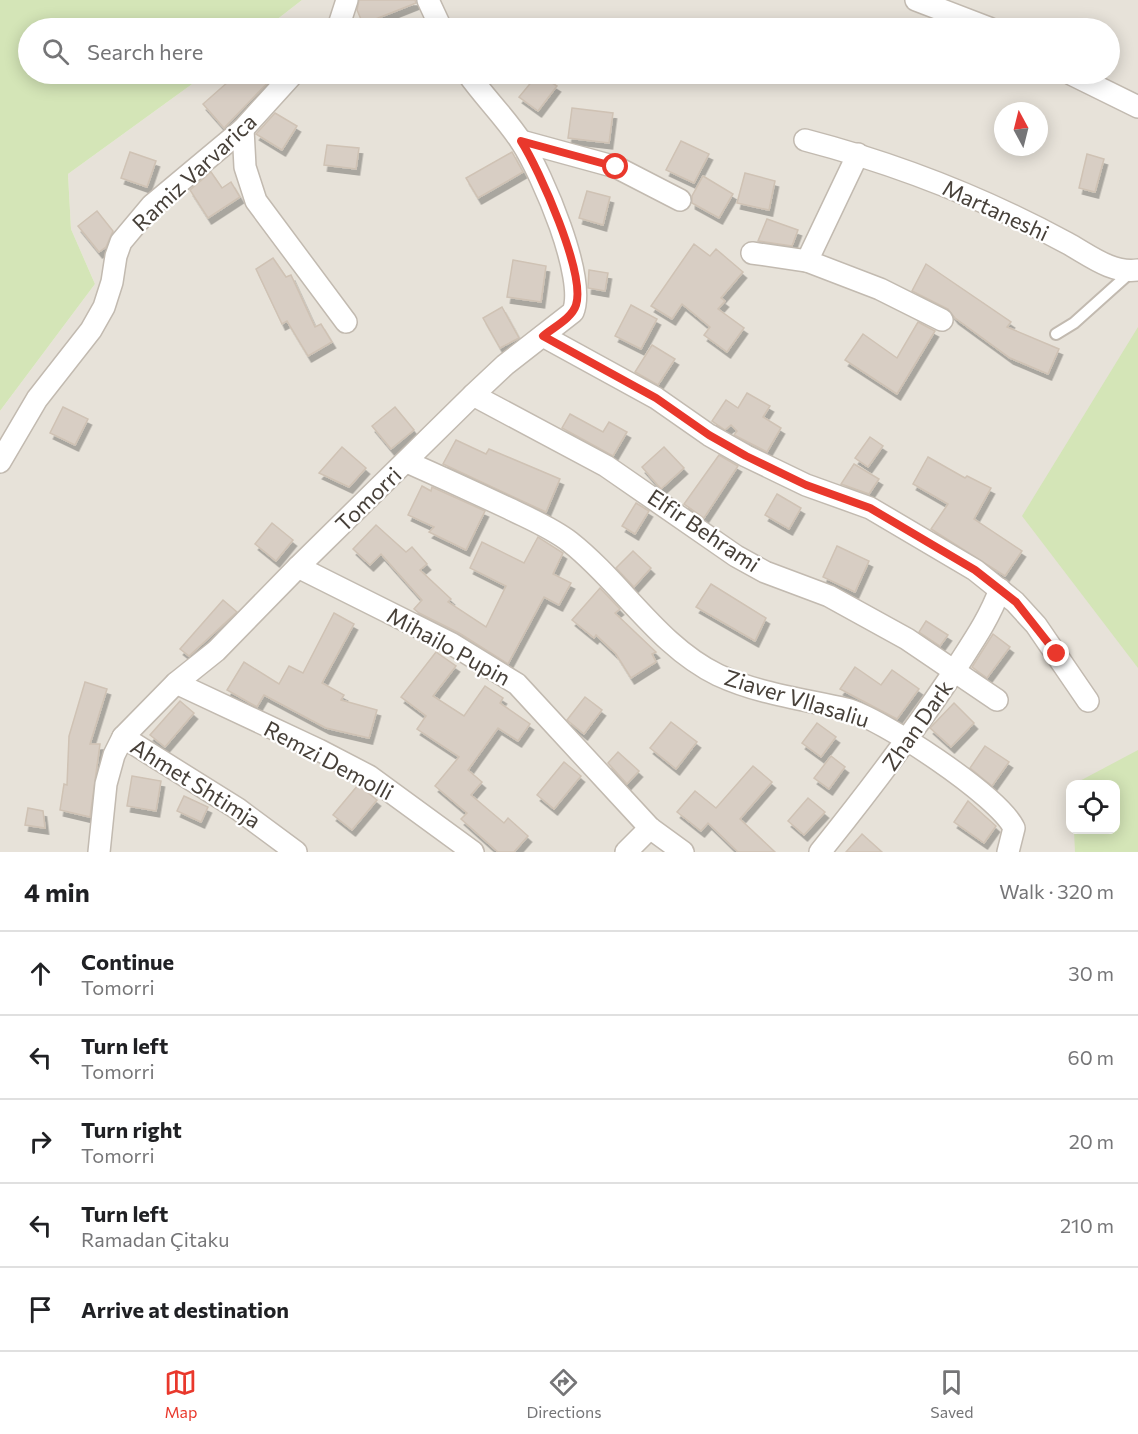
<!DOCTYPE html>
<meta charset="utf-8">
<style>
body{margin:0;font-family:Commissioner,sans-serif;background:#f6f6f6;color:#202124}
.controls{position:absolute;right:18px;bottom:18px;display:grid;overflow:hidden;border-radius:12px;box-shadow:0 3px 15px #0003}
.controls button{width:54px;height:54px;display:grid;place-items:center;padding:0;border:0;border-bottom:2px solid #e0e0e0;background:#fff;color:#202124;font:30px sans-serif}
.compass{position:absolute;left:994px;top:102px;width:54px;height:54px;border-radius:50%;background:#fff;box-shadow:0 3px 15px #0003;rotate:353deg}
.stop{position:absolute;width:18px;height:18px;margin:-14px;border:4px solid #e9382c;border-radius:50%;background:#fff}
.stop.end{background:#e9382c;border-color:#fff;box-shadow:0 2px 6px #0008}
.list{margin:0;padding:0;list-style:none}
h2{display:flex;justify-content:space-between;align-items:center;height:78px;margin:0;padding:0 24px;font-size:26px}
h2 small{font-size:20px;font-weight:400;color:#757577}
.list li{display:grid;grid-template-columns:39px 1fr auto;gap:18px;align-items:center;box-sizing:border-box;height:84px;padding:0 24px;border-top:2px solid #e0e0e0}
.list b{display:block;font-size:22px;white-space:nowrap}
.list p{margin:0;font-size:20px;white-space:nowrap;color:#757577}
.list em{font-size:20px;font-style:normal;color:#757577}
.icon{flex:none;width:33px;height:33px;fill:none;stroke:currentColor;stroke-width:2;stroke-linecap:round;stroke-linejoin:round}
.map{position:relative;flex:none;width:1138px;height:852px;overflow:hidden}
.search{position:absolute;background:#fff;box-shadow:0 3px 15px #0003;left:18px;right:18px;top:18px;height:66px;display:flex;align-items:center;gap:15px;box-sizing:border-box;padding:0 21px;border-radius:33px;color:#757577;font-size:22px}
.sheet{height:498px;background:#fff}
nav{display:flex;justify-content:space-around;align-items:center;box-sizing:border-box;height:84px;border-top:2px solid #e0e0e0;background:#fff;font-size:16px;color:#757577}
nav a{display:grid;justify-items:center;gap:3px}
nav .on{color:#e9382c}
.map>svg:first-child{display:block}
</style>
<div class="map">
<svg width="1138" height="852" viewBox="0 0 1138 852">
<defs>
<filter id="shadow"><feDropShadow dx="3.5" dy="6" stdDeviation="0" flood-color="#0004"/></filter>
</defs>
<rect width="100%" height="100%" fill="#f4f0ea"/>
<path fill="#e7e2d9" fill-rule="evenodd" d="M302 0H1138V852H0V411L95 284 71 229 68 174 206 74H1110V28H266ZM1003 111H1039V147H1003ZM1070 784H1116V830H1070Z"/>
<g fill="#d4e5b7">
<polygon points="0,0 302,0 266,28 28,28 28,74 206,74 68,174 71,229 95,284 0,411"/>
<polygon points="1138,327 1138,668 1022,516"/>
<polygon points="1138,750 1138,852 1075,852 1074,830 1116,830 1116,784 1074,784"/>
</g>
<g fill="#d8cec4" stroke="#cfc2b4" stroke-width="1.5" filter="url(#shadow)">
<polygon points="359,0 415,0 416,3 363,24 357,10"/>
<polygon points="237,74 276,74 224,128 203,104"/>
<polygon points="538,74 557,86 538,111 519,97"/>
<polygon points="572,108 613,113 609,143 568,138"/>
<polygon points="275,113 297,126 282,150 256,134"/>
<polygon points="681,141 709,154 694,183 666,170"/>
<polygon points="327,145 359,148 356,169 324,165"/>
<polygon points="130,152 156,161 147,187 121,178"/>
<polygon points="512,152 523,172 478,198 466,178"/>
<polygon points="1087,154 1104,159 1095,192 1079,188"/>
<polygon points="211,172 222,188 231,182 240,197 208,218 190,190"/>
<polygon points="745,173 775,181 769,210 737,203"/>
<polygon points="703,176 733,194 719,218 692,203 692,196"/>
<polygon points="587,191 610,197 603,225 579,218"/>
<polygon points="97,211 113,231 106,247 99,252 78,226"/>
<polygon points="767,219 798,230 792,246 758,241"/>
<polygon points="694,244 710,256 716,249 743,272 721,298 725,301 718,309 744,328 727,352 704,335 710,327 682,304 672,319 651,306"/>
<polygon points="273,258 286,277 291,275 315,327 321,324 332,342 308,356 287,321 282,324 256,269"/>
<polygon points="513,260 546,266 541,302 507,297"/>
<polygon points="926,264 1011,322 1007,327 1059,349 1048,374 1010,358 955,318 948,309 912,291"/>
<polygon points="589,270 608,273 605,291 588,288"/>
<polygon points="631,305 657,319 641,349 615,336"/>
<polygon points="502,307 519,338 500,348 483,318"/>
<polygon points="918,322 935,331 897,394 845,360 863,334 897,358"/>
<polygon points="652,345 675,359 658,385 635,372"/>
<polygon points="747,393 770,406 763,417 781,428 767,452 734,435 737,431 731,425 725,430 712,421 726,400 738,408"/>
<polygon points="63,407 88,419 75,445 50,433"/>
<polygon points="395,407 414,430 391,449 372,426"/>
<polygon points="570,414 603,432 609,422 627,432 613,456 562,428"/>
<polygon points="870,437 883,446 868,467 855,458"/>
<polygon points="456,440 486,454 489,449 560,479 546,512 443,464"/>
<polygon points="342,447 366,468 349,487 319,473"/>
<polygon points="664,447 684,468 661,489 642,467"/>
<polygon points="719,455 738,466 704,518 684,504"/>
<polygon points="928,457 965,478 967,476 991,488 974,519 1022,551 1005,576 931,529 948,504 913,484"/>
<polygon points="854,464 879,479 869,494 841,484"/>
<polygon points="422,486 431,491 432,487 485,511 466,550 429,532 434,527 408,515"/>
<polygon points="777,494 801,508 789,529 765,515"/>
<polygon points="636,503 649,511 635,534 622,526"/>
<polygon points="272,523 293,540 276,561 255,544"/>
<polygon points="376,525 406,552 412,547 427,564 420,570 451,599 448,602 486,627 506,586 470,568 482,542 524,563 538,537 563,553 553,574 571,583 559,605 544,597 508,664 459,633 419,613 414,609 422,600 381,554 370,565 353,549"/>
<polygon points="837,546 869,561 855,592 823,577"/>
<polygon points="633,551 651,568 634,587 616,568"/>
<polygon points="711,584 766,618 755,641 696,607"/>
<polygon points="600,588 620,609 615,613 656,652 652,654 656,662 631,678 616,654 596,635 594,638 572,620"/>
<polygon points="223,600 237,612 189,656 180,649"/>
<polygon points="334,613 354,624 322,683 344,695 341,700 377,710 369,738 326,728 264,695 257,707 227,690 244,662 279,684 289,666 303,673"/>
<polygon points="926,621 948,635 940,646 919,632"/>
<polygon points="993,634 1010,647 987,678 972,667"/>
<polygon points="436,652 456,666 433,696 464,716 485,686 503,698 500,703 530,724 518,741 498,728 468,770 482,782 471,795 504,823 508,818 528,836 514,852 498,852 461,819 467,813 435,786 459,757 417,729 426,716 401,697"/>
<polygon points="855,667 881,685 892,670 919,689 897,719 840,689"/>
<polygon points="85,682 107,689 90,744 100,744 90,817 60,810 64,784 67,785 69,736"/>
<polygon points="585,697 602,710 584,734 567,720"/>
<polygon points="180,701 194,713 165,747 150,735"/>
<polygon points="954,703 974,723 951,747 930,728"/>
<polygon points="671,722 697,742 676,769 650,748"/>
<polygon points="817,723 836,737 821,757 802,743"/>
<polygon points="985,746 1009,762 992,786 970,768"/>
<polygon points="618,752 639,771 627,784 608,763"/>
<polygon points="831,756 845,767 829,789 814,778"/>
<polygon points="564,762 581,776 554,809 537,795"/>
<polygon points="753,766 772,782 740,819 775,852 738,852 708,823 701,831 677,812 695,791 716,808"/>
<polygon points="132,776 161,781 156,811 127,806"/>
<polygon points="358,785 377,800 352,830 333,815"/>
<polygon points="184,796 208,807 201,822 177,811"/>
<polygon points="808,798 825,812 804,835 788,821"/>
<polygon points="968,801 996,826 984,843 954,822"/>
<polygon points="28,808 43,811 45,828 25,825"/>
<polygon points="862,834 882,852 846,852"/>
</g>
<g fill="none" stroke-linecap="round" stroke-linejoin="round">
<g stroke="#c2bab0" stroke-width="14">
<polyline id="lane" points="1056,334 1074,323 1132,271"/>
</g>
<g stroke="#c2bab0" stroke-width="24">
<g id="street">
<polyline points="428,0 441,28"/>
<polyline points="916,0 989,28"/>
<polyline points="338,28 347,0"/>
<polyline points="1071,74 1138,107"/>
<polyline points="243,129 245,167 256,201 346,322"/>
<path d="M805 140C897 164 984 198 1067 243 1089 255 1112 274 1138 270"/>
<polyline points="521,141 616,167 680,200"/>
<polyline points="858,154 807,261 880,289 942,320"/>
<polyline points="752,253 807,261"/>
<polyline points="543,336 656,398 709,435 746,456 806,485 870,508 975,570 1015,602 1036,625 1088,701"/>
<polyline points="473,395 606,466 736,556 765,572 829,596 907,639 997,700"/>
<polyline points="0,462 37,399 91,330 104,307 112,282 116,256 121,242 152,205 243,129 293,74"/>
<path d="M407 462C441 477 476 493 510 509 530 519 552 528 570 542 622 583 658 646 718 675 759 694 802 699 846 709 881 718 999 796 1014 828L1008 852"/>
<polyline points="298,567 452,644 517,684 650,828 683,852"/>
<polyline points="176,683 319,750 369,776 473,852"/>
<polyline points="123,737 238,809 296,852"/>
<path d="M99 852 106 784 114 755 123 737 176 683 216 651 298 567 473 395 505 365 573 312C587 278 542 174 522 143 506 118 485 98 468 74"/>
<polyline points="626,852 650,828"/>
<path d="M820 852C866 795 910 737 951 676 969 647 988 622 1000 589"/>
</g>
</g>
<use href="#lane" stroke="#fff" stroke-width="10"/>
<use href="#street" stroke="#fff" stroke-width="21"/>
</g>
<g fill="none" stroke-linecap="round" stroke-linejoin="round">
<path stroke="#e9382c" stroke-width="8" d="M616 167 521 141C539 169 586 274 576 305 572 318 554 327 543 336L656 398 709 435 746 456 806 485 870 508 975 570 1016 602 1057 654"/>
</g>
<g text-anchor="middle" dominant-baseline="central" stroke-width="4.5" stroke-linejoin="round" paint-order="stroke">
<g font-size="22" fill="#474039" stroke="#fff">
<text transform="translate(194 172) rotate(-43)">Ramiz Varvarica</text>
<text transform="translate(996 210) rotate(25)">Martaneshi</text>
<text transform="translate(368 499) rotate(-44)">Tomorri</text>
<text transform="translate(704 530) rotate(34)">Elfir Behrami</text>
<text transform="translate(449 646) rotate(29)">Mihailo Pupin</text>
<text transform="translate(797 698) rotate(17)">Ziaver Vllasaliu</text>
<text transform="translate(917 725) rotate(-55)">Zhan Dark</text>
<text transform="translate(329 760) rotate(28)">Remzi Demolli</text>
<text transform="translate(196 783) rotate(32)">Ahmet Shtimja</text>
</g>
</g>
</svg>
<div class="controls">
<button><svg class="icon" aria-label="locate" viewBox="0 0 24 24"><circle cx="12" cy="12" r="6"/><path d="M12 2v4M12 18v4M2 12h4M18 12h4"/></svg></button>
</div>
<svg class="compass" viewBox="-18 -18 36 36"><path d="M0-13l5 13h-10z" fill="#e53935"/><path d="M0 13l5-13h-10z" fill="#757577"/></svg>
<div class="stop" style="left:616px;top:167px"></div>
<div class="stop end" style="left:1057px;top:654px"></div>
<div class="search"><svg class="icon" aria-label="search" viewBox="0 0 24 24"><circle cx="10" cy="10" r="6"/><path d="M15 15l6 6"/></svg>Search here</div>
</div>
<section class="sheet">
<h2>4 min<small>Walk · 320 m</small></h2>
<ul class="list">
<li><svg class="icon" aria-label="ahead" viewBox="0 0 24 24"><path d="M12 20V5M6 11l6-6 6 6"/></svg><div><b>Continue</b><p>Tomorri</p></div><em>30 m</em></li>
<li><svg class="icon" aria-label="left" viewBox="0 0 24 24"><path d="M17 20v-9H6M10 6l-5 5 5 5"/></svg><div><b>Turn left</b><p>Tomorri</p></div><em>60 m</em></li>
<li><svg class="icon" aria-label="right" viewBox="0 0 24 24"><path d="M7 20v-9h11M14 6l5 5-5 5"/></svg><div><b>Turn right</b><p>Tomorri</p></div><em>20 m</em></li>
<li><svg class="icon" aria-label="left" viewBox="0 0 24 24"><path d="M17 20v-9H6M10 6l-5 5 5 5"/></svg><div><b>Turn left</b><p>Ramadan Çitaku</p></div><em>210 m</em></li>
<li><svg class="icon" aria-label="arrive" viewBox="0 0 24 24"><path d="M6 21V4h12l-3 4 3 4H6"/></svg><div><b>Arrive at destination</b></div></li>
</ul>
</section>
<nav>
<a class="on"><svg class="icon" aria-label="map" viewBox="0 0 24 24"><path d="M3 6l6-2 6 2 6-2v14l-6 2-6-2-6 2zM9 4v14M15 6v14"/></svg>Map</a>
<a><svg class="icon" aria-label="directions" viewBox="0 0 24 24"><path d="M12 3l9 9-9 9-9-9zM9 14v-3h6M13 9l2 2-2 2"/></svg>Directions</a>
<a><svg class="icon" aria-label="saved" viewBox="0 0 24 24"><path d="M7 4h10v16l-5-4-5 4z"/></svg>Saved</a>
</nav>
